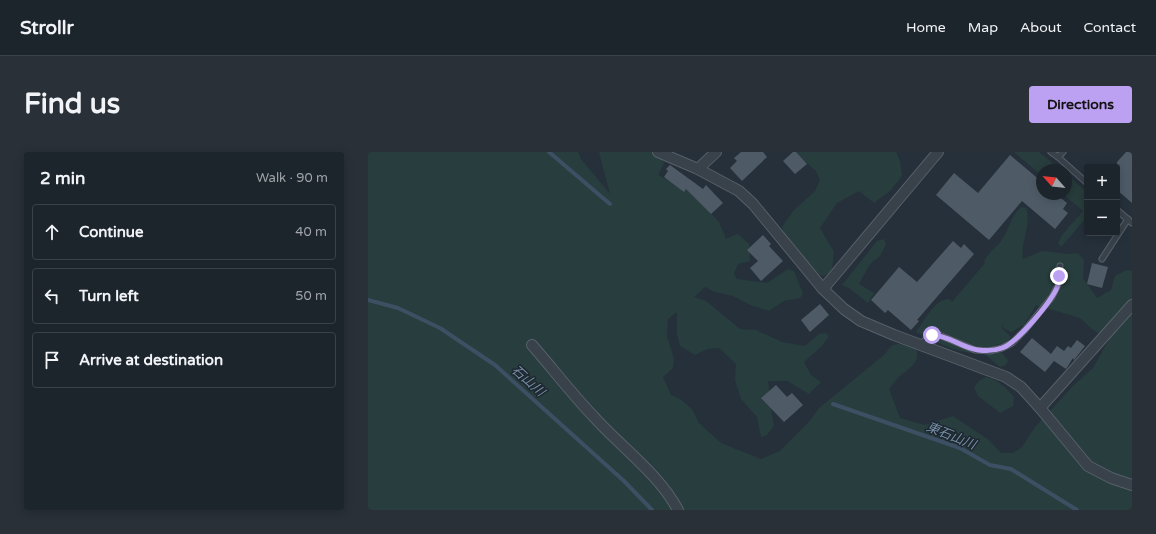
<!DOCTYPE html>
<meta charset="utf-8">
<style>
body{margin:0;font-family:"Varela Round","Noto Sans JP",sans-serif;background:#293038;color:#f1f3f6}
.controls{position:absolute;right:12px;top:12px;display:grid;overflow:hidden;border-radius:4px;box-shadow:0 2px 10px #0003}
.controls button{width:36px;height:36px;display:grid;place-items:center;padding:0;border:0;border-bottom:1px solid #3a4148;background:#1c242c;color:#f1f3f6;font:20px sans-serif}
.compass{position:absolute;left:668px;top:12px;width:36px;height:36px;border-radius:50%;background:#1c242c;box-shadow:0 2px 10px #0003;rotate:297deg}
.stop{position:absolute;width:12px;height:12px;margin:-9px;border:3px solid #bca0f2;border-radius:50%;background:#fff}
.stop.end{background:#bca0f2;border-color:#fff;box-shadow:0 1px 4px #0008}
.list{margin:0;padding:0;list-style:none}
h2{display:flex;justify-content:space-between;align-items:center;height:52px;margin:0;padding:0 16px;font-size:17px}
h2 small{font-size:13px;font-weight:400;color:#a0a4a9}
.list li{display:grid;grid-template-columns:26px 1fr auto;gap:12px;align-items:center;box-sizing:border-box;height:56px;margin:0 8px 8px;padding:0 8px;border:1px solid #3a4148;border-radius:4px}
.list b{display:block;font-size:15px;white-space:nowrap}
.list em{font-size:13px;font-style:normal;color:#a0a4a9}
.icon{flex:none;width:22px;height:22px;fill:none;stroke:currentColor;stroke-width:2;stroke-linecap:round;stroke-linejoin:round}
.map{position:relative;flex:none;width:764px;height:358px;overflow:hidden;border-radius:4px}
header{display:flex;align-items:center;gap:24px;box-sizing:border-box;height:56px;padding:0 20px;background:#1c242c;border-bottom:1px solid #3a4148}
header strong{font-size:19px}
nav{display:flex;gap:22px;margin-inline-start:auto;font-size:14px}
.intro{display:flex;align-items:center;justify-content:space-between;box-sizing:border-box;height:96px;padding:0 24px}
h1{margin:0;font-size:28px}
.button{padding:10px 18px;border-radius:4px;background:#bca0f2;color:#111;font-size:14px;font-weight:700}
main{display:flex;gap:24px;padding:0 24px}
aside{flex:1;background:#1c242c;border-radius:4px;box-shadow:0 2px 10px #0003}
.map>svg:first-child{display:block}
</style>
<header>
<strong>Strollr</strong>
<nav><a>Home</a><a>Map</a><a>About</a><a>Contact</a></nav>
</header>
<div class="intro"><h1>Find us</h1><a class="button">Directions</a></div>
<main>
<aside>
<h2>2 min<small>Walk · 90 m</small></h2>
<ul class="list">
<li><svg class="icon" aria-label="ahead" viewBox="0 0 24 24"><path d="M12 20V5M6 11l6-6 6 6"/></svg><div><b>Continue</b></div><em>40 m</em></li>
<li><svg class="icon" aria-label="left" viewBox="0 0 24 24"><path d="M17 20v-9H6M10 6l-5 5 5 5"/></svg><div><b>Turn left</b></div><em>50 m</em></li>
<li><svg class="icon" aria-label="arrive" viewBox="0 0 24 24"><path d="M6 21V4h12l-3 4 3 4H6"/></svg><div><b>Arrive at destination</b></div></li>
</ul>
</aside>
<div class="map">
<svg width="764" height="358" viewBox="0 0 764 358">
<rect width="100%" height="100%" fill="#25303b"/>
<g fill="#283d3d">
<path d="M0 0H210L213 7 242 42 231 0H284L292 4 296 11 290 23 323 40 351 70 357 84V87L370 82 381 92 382 109 370 112 366 122 369 127 399 131 420 117 426 119 435 142 432 146 416 149 401 159 382 153 365 144 347 140 337 135 326 145 338 149 372 177 388 178 414 190 437 194 451 182 458 181 461 184 454 194 436 210 443 223 453 230 441 242 419 229H400L404 264 406 274 399 283 393 285 389 265 373 247 367 228 368 212 351 196 340 197 327 203 312 194 309 182V160L300 167 299 184 306 207 305 216 295 225 303 243 312 247 324 257 331 271 353 291 393 307 412 299 441 270 451 256 516 203C519 200 522 194 525 193 532 190 542 194 548 197 554 212 537 218 529 227 526 230 524 234 521 237L532 266 557 273 585 264 621 288 633 301H645L654 295 667 275 707 232 725 216 742 186 725 178 712 166 668 153 656 173 643 180 634 175 636 171 633 175 643 185 640 190 627 193 640 208 638 213 632 215 615 201C592 204 569 190 548 180 557 168 566 147 582 147L584 150 617 111 616 110C622 98 627 97 634 88 641 77 643 64 653 55L658 56C664 72 652 91 655 107L674 99 701 102 710 101 716 108 715 126 729 146 743 138 747 124 758 118 764 119V358H0Z"/>
<path d="M426 0H528L532 9 534 24 523 38 506 51 491 39 469 51 452 76 466 100 464 118 456 124C444 121 425 98 418 87 416 84 415 79 414 75L426 58 447 39 452 28 448 19Z"/>
<polygon points="646,0 671,0 693,18 674,18 674,24"/>
<polygon points="698,22 719,40 719,65 693,95 690,91 694,83 715,59 695,42 698,42"/>
<polygon points="516,87 518,92 512,104 502,112 491,132 506,141 500,151 481,136 474,133 509,89"/>
<path d="M618 225C630 228 638 236 646 245L645 254 632 261 610 244 606 235 611 229Z"/>
</g>
<g fill="none" stroke-linecap="round" stroke-linejoin="round">
<g stroke="#3c4f63" stroke-width="4">
<polyline points="181,0 242,52"/>
<polyline points="0,148 30,156 72,176 127,213 256,329 284,358"/>
<polyline points="465,252 592,296 622,313 643,317 709,358"/>
</g>
</g>
<g fill="#4e5b67">
<polygon points="373,0 395,0 399,5 374,29 362,16 369,9 366,6"/>
<polygon points="425,0 428,0 439,12 427,22 415,9"/>
<polygon points="758,0 764,0 764,51 749,38 749,10"/>
<polygon points="642,3 674,30 674,42 688,42 699,51 695,57 700,61 687,77 654,49 621,88 568,43 586,21 610,41"/>
<polygon points="302,13 335,37 338,33 355,51 343,62 318,37 316,40 296,25 300,19 298,17"/>
<polygon points="395,83 403,92 401,94 415,109 393,129 382,116 390,109 379,98"/>
<polygon points="585,89 593,96 596,92 606,102 549,168 551,169 543,178 520,158 517,161 503,148 531,115 549,130"/>
<polygon points="724,111 740,115 734,136 719,132"/>
<polygon points="452,152 461,163 442,180 433,168"/>
<polygon points="664,186 683,202 689,194 696,199 700,194 703,196 709,188 717,194 706,208 705,206 698,217 686,209 677,220 652,200"/>
<polygon points="408,233 419,245 424,241 435,253 416,270 393,246"/>
</g>
<g fill="none" stroke-linecap="round" stroke-linejoin="round">
<g stroke="#576069" stroke-width="7">
<g id="lane">
<polyline points="683,0 690,5 695,0"/>
<polyline points="690,5 719,31"/>
<polyline points="749,58 764,71"/>
<polyline points="734,107 760,67"/>
<polyline points="553,193 557,188 564,183 571,183 607,198 622,199 634,196 644,191 657,178 684,145 690,133 692,114"/>
</g>
</g>
<g stroke="#576069" stroke-width="12">
<g id="street">
<polyline points="290,0 330,17 371,39 385,52 455,137 476,157 493,169 526,183 638,225 653,235 672,256 764,153"/>
<polyline points="330,17 348,0"/>
<polyline points="455,137 570,0"/>
<path d="M164 193C185 217 204 242 226 265 253 295 291 322 310 358"/>
<polyline points="672,256 720,314 743,326 764,333"/>
</g>
</g>
<use href="#lane" stroke="#39424b" stroke-width="5"/>
<use href="#street" stroke="#39424b" stroke-width="10"/>
</g>
<g fill="none" stroke-linecap="round" stroke-linejoin="round">
<path stroke="#bca0f2" stroke-width="5" d="M564 183C580 183 594 196 610 198 618 199 626 199 634 196 649 191 685 148 690 133 691 130 691 127 691 124"/>
</g>
<g text-anchor="middle" dominant-baseline="central" stroke-width="3" stroke-linejoin="round" paint-order="stroke">
<g font-size="13" font-style="italic" fill="#7790a8" stroke="#1e2730">
<text transform="translate(160 229) rotate(42)">石山川</text>
<text transform="translate(583 284) rotate(22)">東石山川</text>
</g>
</g>
</svg>
<div class="controls">
<button>+</button>
<button>−</button>
</div>
<svg class="compass" viewBox="-18 -18 36 36"><path d="M0-13l5 13h-10z" fill="#e53935"/><path d="M0 13l5-13h-10z" fill="#a0a4a9"/></svg>
<div class="stop" style="left:564px;top:183px"></div>
<div class="stop end" style="left:691px;top:124px"></div>
</div>
</main>
